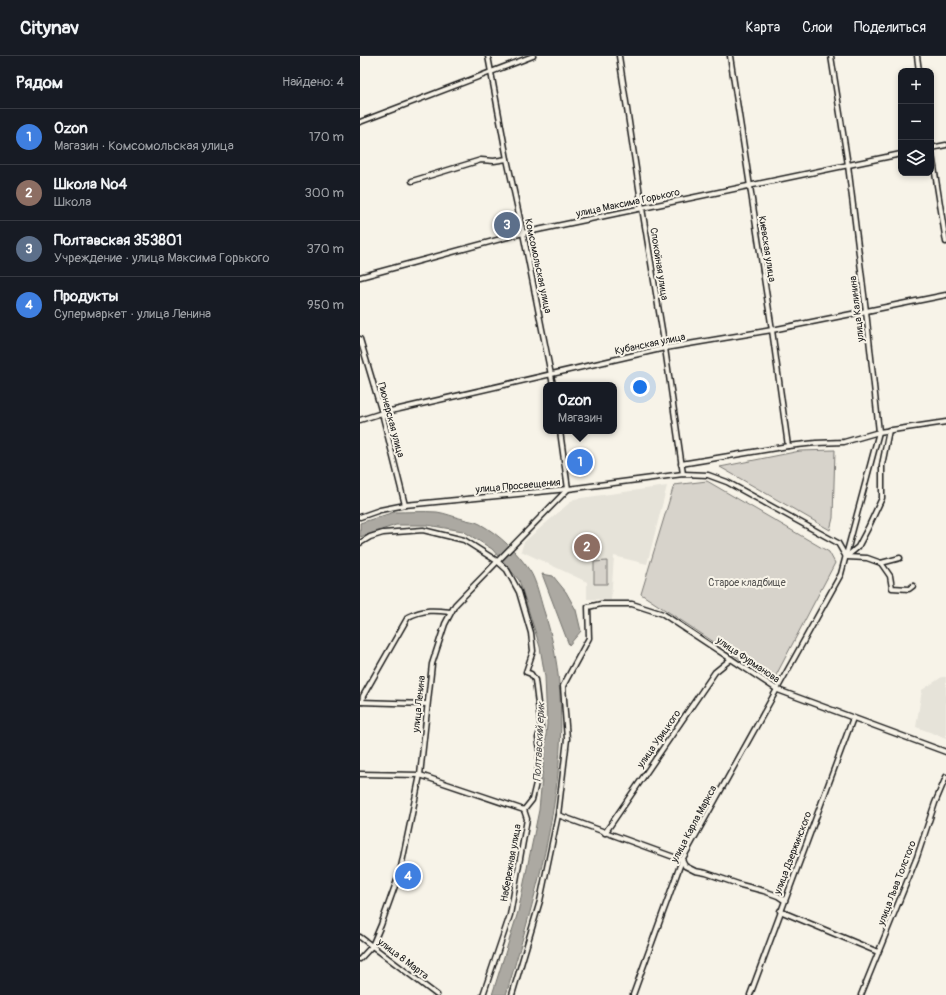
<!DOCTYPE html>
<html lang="ru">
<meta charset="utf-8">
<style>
body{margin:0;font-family:Pangolin,sans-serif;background:#242831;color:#f1f3f6}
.controls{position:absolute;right:12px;top:12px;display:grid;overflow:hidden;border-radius:8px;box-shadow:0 2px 6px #0003}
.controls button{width:36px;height:36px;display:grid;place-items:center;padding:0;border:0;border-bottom:1px solid #363941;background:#171b24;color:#f1f3f6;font:20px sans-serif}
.you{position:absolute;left:280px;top:331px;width:14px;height:14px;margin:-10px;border:3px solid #fff;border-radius:50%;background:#1a73e8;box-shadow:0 0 0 6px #1a73e833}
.badge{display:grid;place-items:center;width:26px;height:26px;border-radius:50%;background:#7c3aed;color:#fff;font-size:13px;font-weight:700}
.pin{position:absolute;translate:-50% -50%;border:2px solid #fff;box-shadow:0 1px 4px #0006}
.popup{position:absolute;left:183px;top:326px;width:74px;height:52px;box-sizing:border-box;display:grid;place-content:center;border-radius:8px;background:#171b24;filter:drop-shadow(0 1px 3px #0005);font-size:13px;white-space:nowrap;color:#9ea1a6}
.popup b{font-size:15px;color:#f1f3f6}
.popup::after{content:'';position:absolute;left:50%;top:100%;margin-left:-8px;border:8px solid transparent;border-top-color:#171b24}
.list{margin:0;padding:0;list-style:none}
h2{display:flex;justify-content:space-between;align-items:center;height:52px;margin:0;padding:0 16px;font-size:17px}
h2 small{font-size:13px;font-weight:400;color:#9ea1a6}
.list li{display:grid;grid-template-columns:26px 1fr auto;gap:12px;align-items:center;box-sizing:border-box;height:56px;padding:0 16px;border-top:1px solid #363941}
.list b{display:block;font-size:15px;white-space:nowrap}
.list p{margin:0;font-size:13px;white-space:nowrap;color:#9ea1a6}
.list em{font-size:13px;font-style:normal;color:#9ea1a6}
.icon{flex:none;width:22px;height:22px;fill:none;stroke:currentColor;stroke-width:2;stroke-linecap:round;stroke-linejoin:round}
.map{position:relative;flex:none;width:586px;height:939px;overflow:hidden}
header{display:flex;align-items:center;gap:24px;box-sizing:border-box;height:56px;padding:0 20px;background:#171b24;border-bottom:1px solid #363941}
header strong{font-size:19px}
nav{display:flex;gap:22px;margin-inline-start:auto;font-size:14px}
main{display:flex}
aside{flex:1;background:#171b24}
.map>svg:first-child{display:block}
</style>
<header>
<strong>Citynav</strong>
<nav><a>Карта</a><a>Слои</a><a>Поделиться</a></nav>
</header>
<main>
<aside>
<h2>Рядом<small>Найдено: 4</small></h2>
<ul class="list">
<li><span class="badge" style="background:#3f7fe0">1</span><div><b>Ozon</b><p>Магазин · Комсомольская улица</p></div><em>170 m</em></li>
<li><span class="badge" style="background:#8d6e63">2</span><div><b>Школа №4</b><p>Школа</p></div><em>300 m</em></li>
<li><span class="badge" style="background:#5c6f8a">3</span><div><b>Полтавская 353801</b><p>Учреждение · улица Максима Горького</p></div><em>370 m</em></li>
<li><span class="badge" style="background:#3f7fe0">4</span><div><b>Продукты</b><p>Супермаркет · улица Ленина</p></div><em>950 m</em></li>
</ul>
</aside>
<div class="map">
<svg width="586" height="939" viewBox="0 0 586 939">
<rect width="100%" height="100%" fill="#f7f3e8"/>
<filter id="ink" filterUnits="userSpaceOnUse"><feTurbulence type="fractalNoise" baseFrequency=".025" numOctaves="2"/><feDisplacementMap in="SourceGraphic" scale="8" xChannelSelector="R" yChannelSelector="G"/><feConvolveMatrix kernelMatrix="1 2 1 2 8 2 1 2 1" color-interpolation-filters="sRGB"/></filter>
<g filter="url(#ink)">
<g fill="#e6e3d9">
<polygon points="307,430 287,508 254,500 251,544 227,543 227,526 161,495 164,486 214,443"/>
<polygon points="582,621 586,621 586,682 556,671 562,634"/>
</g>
<g fill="#d7d3cb" stroke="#7a7874">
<polygon points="475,394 473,462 470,474 360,411 440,395"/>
<polygon points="347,425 469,496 475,507 413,625 281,538 314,429"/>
<polygon points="247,505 247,528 234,528 234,506"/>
</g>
<g fill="#aca9a2" stroke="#72716c">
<path d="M34 456C48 456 63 455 77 456 85 457 94 461 103 463 108 465 115 465 120 468 140 479 157 496 170 515 176 524 180 542 183 552 226 677 182 818 146 939H132L158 856 179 754 187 668 185 621 180 591 159 524 132 493 103 475 67 469H36L0 481V467Z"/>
<polygon points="182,518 193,520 206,536 216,554 221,575 209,589"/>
</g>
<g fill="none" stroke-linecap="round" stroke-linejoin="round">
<g stroke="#1c1c1c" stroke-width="7">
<g id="minor">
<polyline points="128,0 147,103 163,177 193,329"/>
<polyline points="259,0 282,152 305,292 323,418"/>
<polyline points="370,0 412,274 428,390"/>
<polyline points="557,0 559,15"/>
<polyline points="0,66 173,0"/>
<polyline points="571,92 586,186"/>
<polyline points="571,92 586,89"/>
<polyline points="52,125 121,104 134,105 147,103"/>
<polyline points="0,221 163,177 541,98"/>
<polyline points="0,283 22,357 45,449"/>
<polyline points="0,364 22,357 305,292 412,274 586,239"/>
<polyline points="321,408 428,390 456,387 484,386 519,376 586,366"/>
<polyline points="0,461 20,454 45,449 208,433 323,418 348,419 367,426 478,487 486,501"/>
<polyline points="0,487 10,481 23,477 63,474 104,484 137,505 147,514 159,536 171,577 173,595 166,616 171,618 175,624 181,672 178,682 180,693 177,723 172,744 164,754 167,763 150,859 123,939"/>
<polyline points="486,501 498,491 508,472 522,442 522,409 529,374"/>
<polyline points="486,501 507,502 521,507 540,502"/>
<polyline points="521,507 530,520 532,532 549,533 553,530"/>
<polyline points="0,646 67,648"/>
<path d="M2 646 3 640 48 561C64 553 74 554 91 556"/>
<polyline points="0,718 60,719 164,754"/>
<polyline points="198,759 322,804 325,810 335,815 346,817 381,829 404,835 418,840 424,844"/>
<polyline points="245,777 355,616 371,603"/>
<polyline points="420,855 518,896"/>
<polyline points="0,881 77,939"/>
<polyline points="0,903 12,890 21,869 40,816 60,719 72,608 85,568 95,549 208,433 200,375"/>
<polyline points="152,939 180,845 198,759 207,683 203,630 229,582 228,551 241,548 272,548 303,558 418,634 586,696"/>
<polyline points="273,939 322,804 481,518 519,376 506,255 488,109 471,0"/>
<polyline points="390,939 493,662"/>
<polyline points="501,939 557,801 575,747 586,721"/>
</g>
</g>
<use href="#minor" stroke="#f7f3e8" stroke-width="4"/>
</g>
</g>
<g text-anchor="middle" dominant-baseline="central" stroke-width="4" stroke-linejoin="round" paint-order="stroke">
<g font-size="10" fill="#1c1c1c" stroke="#f7f3e8">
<text transform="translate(268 147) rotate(-12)">улица Максима Горького</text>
<text transform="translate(407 193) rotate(81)">Киевская улица</text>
<text transform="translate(299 208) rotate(81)">Спокойная улица</text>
<text transform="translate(178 210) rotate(78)">Комсомольская улица</text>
<text transform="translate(497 253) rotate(-97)">улица Калинина</text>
<text transform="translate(290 288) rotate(-12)">Кубанская улица</text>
<text transform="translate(31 364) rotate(75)">Пионерская улица</text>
<text transform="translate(158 430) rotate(-5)">улица Просвещения</text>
<text transform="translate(388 604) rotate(34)">улица Фурманова</text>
<text transform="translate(59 648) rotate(-84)">улица Ленина</text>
<text transform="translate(299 683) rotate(-55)">улица Урицкого</text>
<text transform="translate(334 768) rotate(-62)">улица Карла Маркса</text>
<text transform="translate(433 797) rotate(-69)">улица Дзержинского</text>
<text transform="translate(151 807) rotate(-80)">Набережная улица</text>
<text transform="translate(537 827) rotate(-69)">улица Льва Толстого</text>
<text transform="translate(43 903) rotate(37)">улица 8 Марта</text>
</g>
<g font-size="10" fill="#545351" stroke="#f7f3e8">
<text x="387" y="527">Старое кладбище</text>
</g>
<g font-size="11" font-style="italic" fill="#565452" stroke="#f7f3e8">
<text transform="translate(179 686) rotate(-87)">Полтавский ерик</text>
</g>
</g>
</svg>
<div class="controls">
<button>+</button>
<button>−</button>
<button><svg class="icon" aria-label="layers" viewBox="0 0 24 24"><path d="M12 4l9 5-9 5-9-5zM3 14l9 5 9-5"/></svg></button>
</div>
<div class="you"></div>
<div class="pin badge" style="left:220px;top:406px;background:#3f7fe0">1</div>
<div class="popup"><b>Ozon</b>Магазин</div>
<div class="pin badge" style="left:227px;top:491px;background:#8d6e63">2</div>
<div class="pin badge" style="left:147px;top:169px;background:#5c6f8a">3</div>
<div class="pin badge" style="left:48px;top:820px;background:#3f7fe0">4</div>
</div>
</main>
